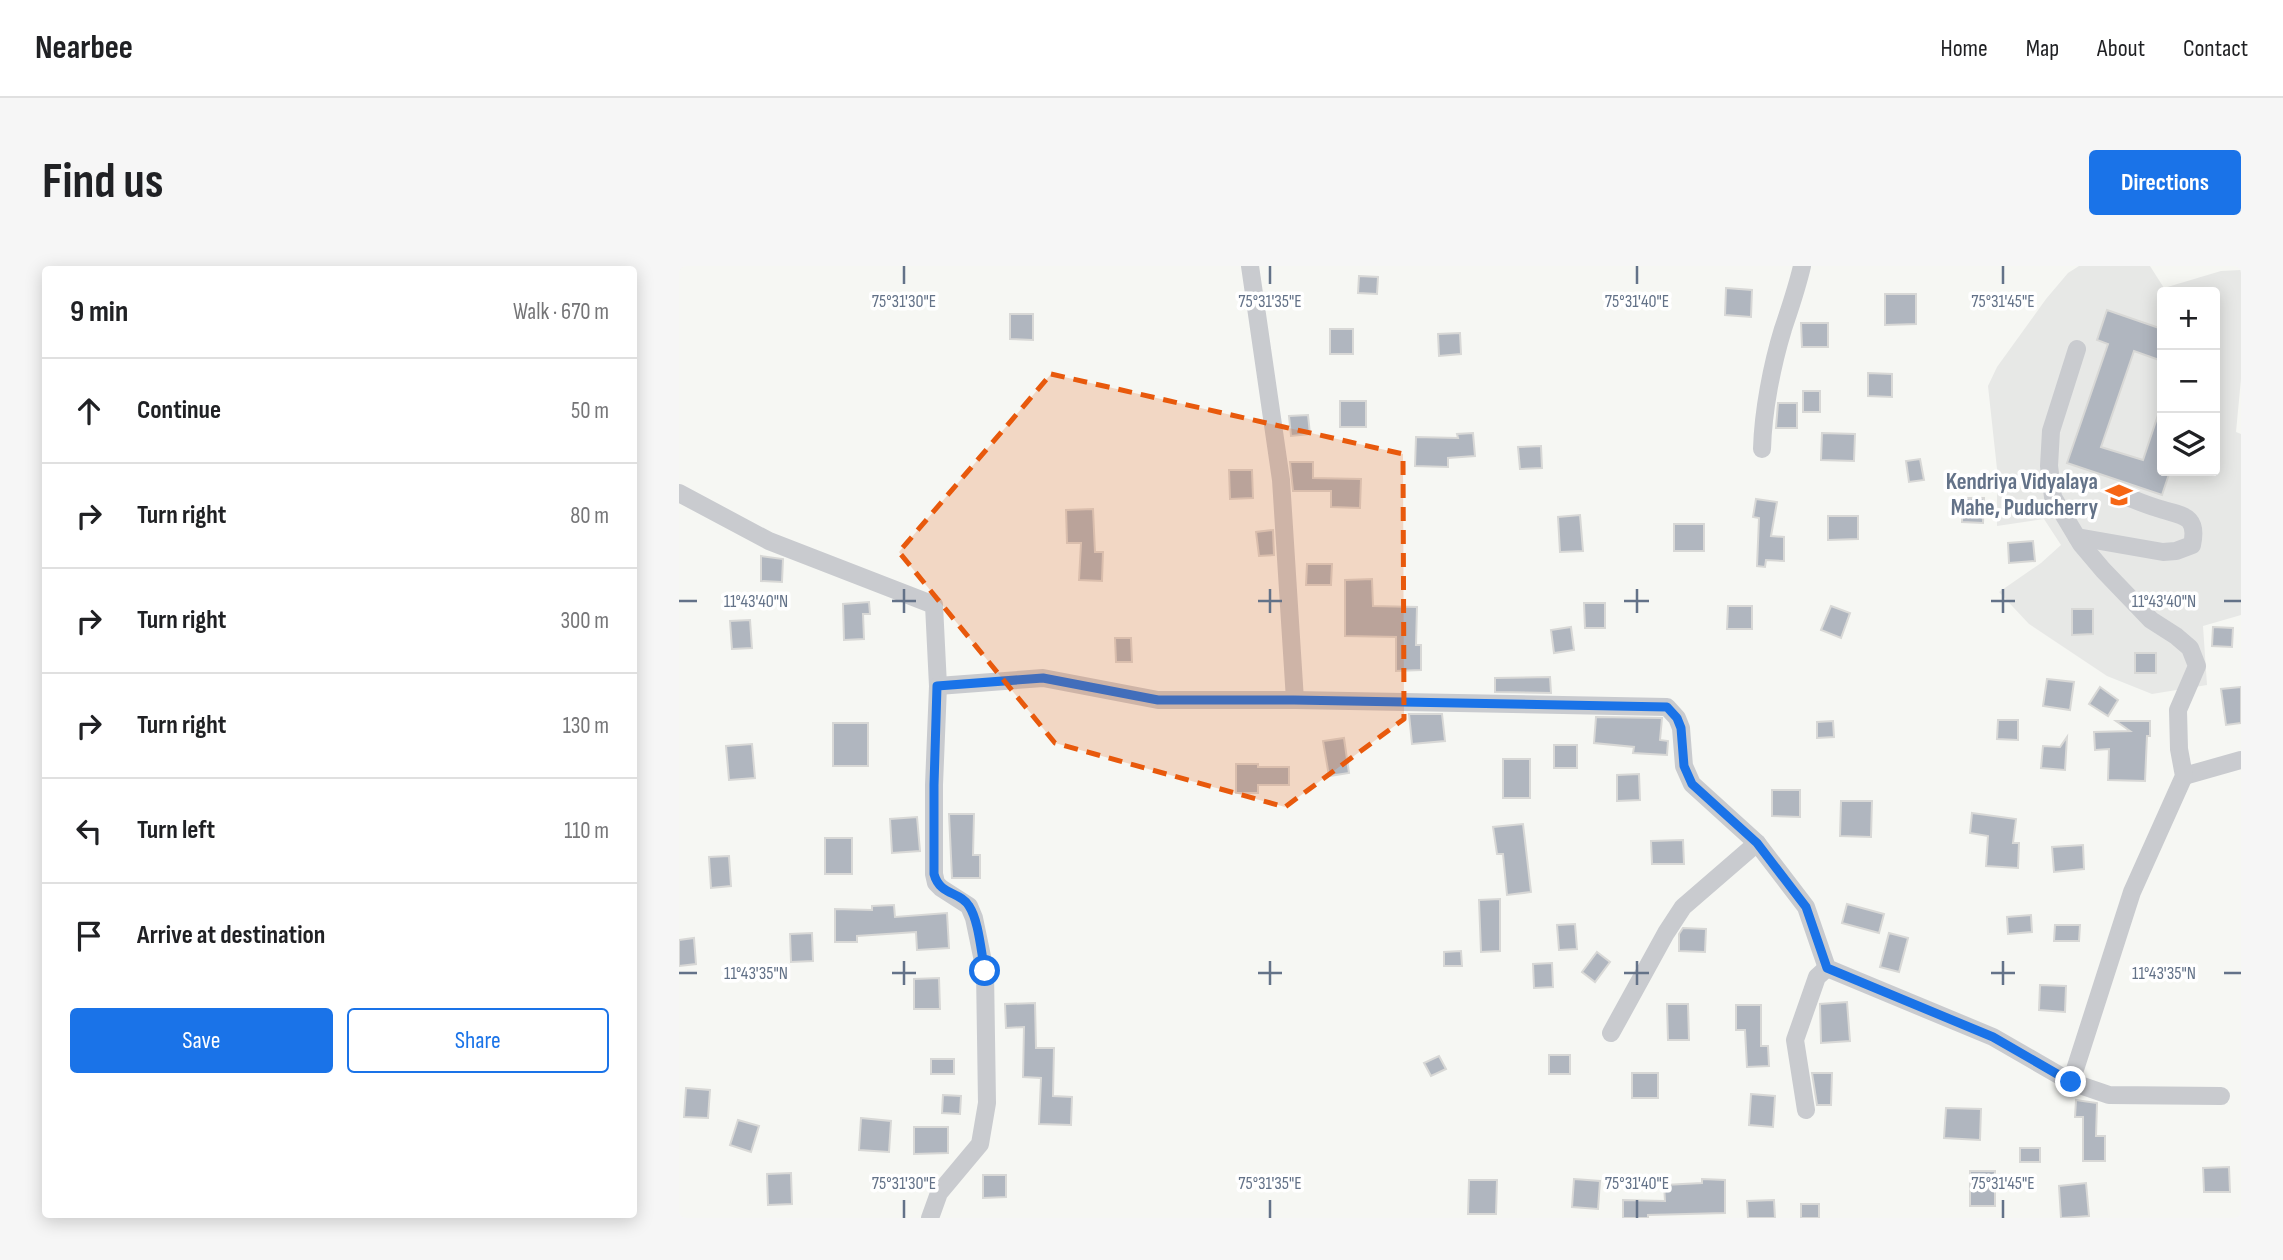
<!DOCTYPE html>
<meta charset="utf-8">
<style>
body{margin:0;font-family:"Sofia Sans Condensed",sans-serif;background:#f6f6f6;color:#202124}
.controls{position:absolute;right:21px;top:21px;display:grid;overflow:hidden;border-radius:7px;box-shadow:0 4px 18px #0003}
.controls button{width:63px;height:63px;display:grid;place-items:center;padding:0;border:0;border-bottom:2px solid #e0e0e0;background:#fff;color:#202124;font:35px sans-serif}
.stop{position:absolute;width:21px;height:21px;margin:-16px;border:5px solid #1a73e8;border-radius:50%;background:#fff}
.stop.end{background:#1a73e8;border-color:#fff;box-shadow:0 2px 7px #0008}
.list{margin:0;padding:0;list-style:none}
h2{display:flex;justify-content:space-between;align-items:center;height:91px;margin:0;padding:0 28px;font-size:30px}
h2 small{font-size:23px;font-weight:400;color:#757577}
.list li{display:grid;grid-template-columns:46px 1fr auto;gap:21px;align-items:center;box-sizing:border-box;height:105px;padding:0 28px;border-top:2px solid #e0e0e0}
.list b{display:block;font-size:26px;white-space:nowrap}
.list em{font-size:23px;font-style:normal;color:#757577}
.actions{display:flex;gap:14px;padding:21px 28px}
.actions a{flex:1;padding:16px 0;border:2px solid #1a73e8;border-radius:7px;text-align:center;font-size:24px;color:#1a73e8}
.actions .main{background:#1a73e8;color:#fff}
.icon{flex:none;width:38px;height:38px;fill:none;stroke:currentColor;stroke-width:2;stroke-linecap:round;stroke-linejoin:round}
.map{position:relative;flex:none;width:1562px;height:952px;overflow:hidden;border-radius:7px}
header{display:flex;align-items:center;gap:42px;box-sizing:border-box;height:98px;padding:0 35px;background:#fff;border-bottom:2px solid #e0e0e0}
header strong{font-size:33px}
nav{display:flex;gap:38px;margin-inline-start:auto;font-size:24px}
.intro{display:flex;align-items:center;justify-content:space-between;box-sizing:border-box;height:168px;padding:0 42px}
h1{margin:0;font-size:49px}
.button{padding:18px 32px;border-radius:7px;background:#1a73e8;color:#fff;font-size:24px;font-weight:700}
main{display:flex;gap:42px;padding:0 42px}
aside{flex:1;background:#fff;border-radius:7px;box-shadow:0 4px 18px #0003}
.map>svg:first-child{display:block}
</style>
<header>
<strong>Nearbee</strong>
<nav><a>Home</a><a>Map</a><a>About</a><a>Contact</a></nav>
</header>
<div class="intro"><h1>Find us</h1><a class="button">Directions</a></div>
<main>
<aside>
<h2>9 min<small>Walk · 670 m</small></h2>
<ul class="list">
<li><svg class="icon" aria-label="ahead" viewBox="0 0 24 24"><path d="M12 20V5M6 11l6-6 6 6"/></svg><div><b>Continue</b></div><em>50 m</em></li>
<li><svg class="icon" aria-label="right" viewBox="0 0 24 24"><path d="M7 20v-9h11M14 6l5 5-5 5"/></svg><div><b>Turn right</b></div><em>80 m</em></li>
<li><svg class="icon" aria-label="right" viewBox="0 0 24 24"><path d="M7 20v-9h11M14 6l5 5-5 5"/></svg><div><b>Turn right</b></div><em>300 m</em></li>
<li><svg class="icon" aria-label="right" viewBox="0 0 24 24"><path d="M7 20v-9h11M14 6l5 5-5 5"/></svg><div><b>Turn right</b></div><em>130 m</em></li>
<li><svg class="icon" aria-label="left" viewBox="0 0 24 24"><path d="M17 20v-9H6M10 6l-5 5 5 5"/></svg><div><b>Turn left</b></div><em>110 m</em></li>
<li><svg class="icon" aria-label="arrive" viewBox="0 0 24 24"><path d="M6 21V4h12l-3 4 3 4H6"/></svg><div><b>Arrive at destination</b></div></li>
</ul>
<div class="actions"><a class="main">Save</a><a>Share</a></div>
</aside>
<div class="map">
<svg width="1562" height="952" viewBox="0 0 1562 952">
<rect width="100%" height="100%" fill="#f6f7f3"/>
<path fill="#e7e8e6" fill-rule="evenodd" d="M1400 0H1471L1485 22 1542 5 1562 4V113L1557 166 1562 168V349L1524 360 1528 419 1473 428 1428 410 1350 358 1320 326 1362 297 1382 279 1365 253 1318 260V203L1309 120 1318 101 1367 33 1389 7ZM1483 26H1536V205H1483Z"/>
<g fill="#b0b6bf" stroke="#d8d8d6" stroke-width="2">
<polygon points="680,10 699,11 698,28 679,27"/>
<polygon points="1047,22 1073,24 1072,51 1046,49"/>
<polygon points="1206,28 1237,28 1237,58 1206,59"/>
<polygon points="1428,44 1483,63 1483,95 1455,85 1422,181 1464,194 1481,143 1483,143 1483,205 1491,205 1483,229 1388,197 1429,78 1418,74"/>
<polygon points="331,48 354,48 354,74 331,73"/>
<polygon points="1122,57 1149,57 1149,81 1123,81"/>
<rect x="651" y="63" width="23" height="25"/>
<polygon points="781,67 782,88 760,90 759,68"/>
<polygon points="1189,107 1213,108 1213,131 1189,130"/>
<rect x="1124" y="125" width="17" height="21"/>
<rect x="661" y="135" width="26" height="26"/>
<polygon points="1099,137 1118,137 1118,162 1097,162"/>
<polygon points="629,149 631,168 612,170 610,150"/>
<polygon points="794,167 796,190 769,192 769,201 736,200 737,171 779,172 778,168"/>
<polygon points="1143,167 1176,168 1175,195 1142,194"/>
<polygon points="862,180 863,202 841,203 839,181"/>
<polygon points="1241,193 1245,214 1230,216 1227,195"/>
<polygon points="611,196 634,196 634,212 682,213 681,242 652,241 652,225 614,225"/>
<polygon points="550,204 573,204 574,232 551,233"/>
<polygon points="1284,232 1305,232 1304,257 1283,256"/>
<polygon points="1077,233 1098,236 1092,270 1105,271 1105,295 1087,294 1086,301 1078,300 1080,252 1074,251"/>
<polygon points="414,243 416,286 424,286 423,315 400,314 402,277 388,277 387,244"/>
<polygon points="901,249 904,285 881,286 879,251"/>
<polygon points="1149,250 1179,250 1179,273 1149,274"/>
<rect x="995" y="258" width="30" height="27"/>
<polygon points="594,264 595,289 580,290 577,266"/>
<polygon points="1354,275 1356,295 1330,297 1329,277"/>
<polygon points="82,290 104,293 103,316 82,315"/>
<polygon points="628,298 653,298 652,319 627,319"/>
<polygon points="693,313 694,340 738,341 737,379 742,379 742,404 717,405 717,371 666,370 666,314"/>
<polygon points="190,336 191,348 184,348 185,373 165,374 164,338"/>
<polygon points="905,337 926,337 926,362 906,362"/>
<polygon points="1049,340 1073,340 1073,363 1048,363"/>
<polygon points="1152,340 1171,347 1162,372 1142,364"/>
<polygon points="1393,343 1414,343 1414,368 1393,369"/>
<polygon points="71,354 73,382 53,383 51,355"/>
<polygon points="892,361 895,384 875,387 872,364"/>
<polygon points="1534,361 1554,362 1553,381 1533,380"/>
<polygon points="436,372 452,372 453,396 437,396"/>
<rect x="1456" y="387" width="21" height="20"/>
<polygon points="871,411 872,427 816,426 816,412"/>
<polygon points="1368,413 1395,416 1391,444 1364,440"/>
<polygon points="1421,421 1439,434 1429,450 1410,438"/>
<polygon points="1562,421 1562,457 1547,459 1542,423"/>
<polygon points="730,448 763,448 766,475 733,478"/>
<polygon points="917,451 983,452 981,474 989,475 988,489 954,487 955,481 915,477"/>
<polygon points="1319,454 1339,454 1339,474 1318,473"/>
<polygon points="1154,455 1155,471 1138,472 1138,456"/>
<polygon points="1437,455 1471,455 1471,470 1468,470 1466,515 1429,514 1430,483 1416,484 1415,466 1451,465"/>
<rect x="154" y="457" width="35" height="43"/>
<polygon points="1388,471 1386,504 1362,502 1364,480 1381,481"/>
<polygon points="665,472 670,507 650,510 644,475"/>
<polygon points="73,478 76,512 50,514 47,480"/>
<rect x="875" y="479" width="23" height="23"/>
<rect x="824" y="493" width="27" height="39"/>
<polygon points="557,498 579,498 579,501 610,501 610,519 579,519 579,527 557,527"/>
<polygon points="960,508 961,534 938,535 938,509"/>
<polygon points="1093,524 1121,524 1121,551 1093,550"/>
<polygon points="1162,535 1193,535 1192,571 1161,570"/>
<polygon points="1293,547 1337,553 1334,577 1340,577 1339,602 1307,600 1309,570 1291,567"/>
<polygon points="270,548 295,548 294,589 301,589 301,612 273,612"/>
<polygon points="238,551 241,585 213,587 211,553"/>
<polygon points="844,558 852,626 828,629 824,588 818,588 814,561"/>
<rect x="146" y="572" width="27" height="36"/>
<polygon points="1004,574 1005,598 973,598 972,575"/>
<polygon points="1404,579 1405,603 1375,606 1373,581"/>
<polygon points="50,590 52,620 32,622 30,591"/>
<polygon points="821,633 821,685 802,686 800,634"/>
<polygon points="1168,638 1205,648 1200,667 1163,657"/>
<polygon points="215,639 216,651 268,647 270,682 238,684 237,666 178,670 178,676 156,676 156,643 193,644 193,640"/>
<polygon points="1352,649 1353,666 1329,668 1328,651"/>
<polygon points="896,658 898,683 880,684 878,659"/>
<polygon points="1376,659 1401,659 1400,675 1375,675"/>
<polygon points="1004,662 1027,663 1026,686 1000,685 1000,668"/>
<polygon points="133,667 134,695 112,696 111,668"/>
<polygon points="1210,667 1229,672 1220,706 1201,701"/>
<polygon points="15,672 17,698 0,700 0,674"/>
<polygon points="782,685 783,700 765,700 765,686"/>
<polygon points="918,686 931,696 916,716 903,706"/>
<polygon points="873,697 874,721 855,722 854,698"/>
<polygon points="260,712 261,743 235,743 235,713"/>
<polygon points="1361,719 1387,720 1386,746 1360,744"/>
<polygon points="1168,736 1171,775 1142,777 1141,738"/>
<polygon points="356,737 357,782 375,782 374,830 393,831 392,859 360,858 362,812 344,811 345,761 327,762 326,738"/>
<polygon points="988,738 1009,738 1010,774 989,774"/>
<polygon points="1057,739 1082,739 1082,780 1089,780 1090,800 1068,801 1066,764 1057,764"/>
<rect x="870" y="789" width="21" height="19"/>
<polygon points="760,790 767,803 752,810 745,797"/>
<rect x="252" y="793" width="23" height="15"/>
<rect x="953" y="807" width="26" height="25"/>
<polygon points="1133,807 1153,807 1152,839 1138,839"/>
<polygon points="7,822 31,824 29,852 5,851"/>
<polygon points="1072,828 1096,830 1094,861 1070,859"/>
<polygon points="264,829 282,830 281,848 263,847"/>
<polygon points="1397,834 1418,837 1417,870 1426,870 1426,895 1404,895 1404,851 1396,851"/>
<polygon points="1267,842 1302,843 1301,874 1265,872"/>
<polygon points="182,852 212,855 210,886 180,884"/>
<polygon points="59,854 80,860 72,886 51,879"/>
<polygon points="235,861 269,861 269,887 235,888"/>
<rect x="1341" y="882" width="20" height="14"/>
<polygon points="1550,901 1551,926 1525,926 1524,902"/>
<rect x="1291" y="905" width="25" height="35"/>
<polygon points="112,907 113,938 89,939 88,908"/>
<polygon points="304,909 327,909 327,931 304,932"/>
<polygon points="895,913 921,915 919,943 893,941"/>
<polygon points="1023,913 1046,914 1046,947 969,949 969,952 944,952 944,934 986,935 985,919 1023,917"/>
<polygon points="790,914 818,914 817,948 789,948"/>
<polygon points="1407,917 1410,950 1382,952 1380,920"/>
<polygon points="1095,934 1096,952 1069,952 1068,935"/>
<rect x="1122" y="938" width="18" height="14"/>
</g>
<g fill="none" stroke-linecap="round" stroke-linejoin="round">
<g stroke="#c9cbcf" stroke-width="18">
<polyline points="571,0 602,214 616,434"/>
<path d="M1083 183C1084 145 1093 99 1104 63 1111 42 1118 22 1123 0"/>
<polyline points="0,227 90,275 255,339 259,420 255,519 255,608 257,617 262,622 290,640 295,652 306,705 308,837 301,878 260,927 251,952"/>
<path d="M1398 271 1484 286 1497 285 1513 279C1520 247 1501 250 1478 242 1465 238 1453 233 1441 228"/>
<polyline points="259,420 364,412 479,434 616,434 988,441 998,452 1002,462 1005,500 1013,518 1078,577 1127,641 1148,702 1314,771 1392,816 1430,829 1542,830"/>
<polyline points="1505,510 1562,494"/>
<polyline points="932,767 987,667 1004,641 1078,577"/>
<polyline points="1392,816 1453,626 1505,510 1500,483 1499,444 1518,400 1511,382 1497,370 1472,354 1424,304 1402,278 1374,231 1370,200 1372,165 1398,83"/>
<polyline points="1127,844 1116,774 1138,711 1148,702"/>
</g>
</g>
<g fill="none" stroke-linecap="round" stroke-linejoin="round">
<path stroke="#1a73e8" stroke-width="9" d="M306 705C302 687 300 655 290 640 281 625 261 630 255 608V519L258 420 364 412 479 434H615L988 441 998 452 1002 462 1005 500 1013 518 1078 577 1127 641 1148 702 1314 771 1392 816"/>
</g>
<path fill="#e8590c" fill-opacity="0.2" stroke="#e8590c" stroke-width="5" stroke-dasharray="14 9" stroke-linejoin="round" d="M372 108 724 188 725 453 606 541 376 477 220 286Z"/>
<path fill="none" stroke="#637288" stroke-width="2.5" d="M225 0V18M591 0V18M958 0V18M1324 0V18M225 323V347M591 323V347M958 323V347M1324 323V347M0 335H18M213 335H237M579 335H603M945 335H970M1312 335H1336M1545 335H1562M225 695V719M591 695V719M958 695V719M1324 695V719M0 707H18M213 707H237M579 707H603M945 707H970M1312 707H1336M1545 707H1562M225 934V952M591 934V952M958 934V952M1324 934V952"/>
<defs>
<g id="school-bare" transform="scale(2.1)"><path d="M0-5L7-2L0 1L-7-2ZM-4 1L0 2.5L4 1V4Q0 6-4 4Z" fill="#f66614" stroke="#fff" stroke-width="2.5" paint-order="stroke"/></g>
</defs>
<g fill-rule="evenodd">
<use href="#school-bare" x="1440" y="229"/>
</g>
<g text-anchor="middle" dominant-baseline="central" stroke-width="7" stroke-linejoin="round" paint-order="stroke">
<g font-size="23" font-weight="bold" fill="#637288" stroke="#fff" text-anchor="end">
<text x="1419" y="216">Kendriya Vidyalaya<tspan x="1419" dy="26">Mahe, Puducherry</tspan></text>
</g>
</g>
<g font-size="18" text-anchor="middle" fill="#637288" stroke="#fff" stroke-width="7" stroke-linejoin="round" paint-order="stroke">
<text x="225" y="41">75°31'30"E</text>
<text x="591" y="41">75°31'35"E</text>
<text x="958" y="41">75°31'40"E</text>
<text x="1324" y="41">75°31'45"E</text>
<text x="77" y="341">11°43'40"N</text>
<text x="1485" y="341">11°43'40"N</text>
<text x="77" y="713">11°43'35"N</text>
<text x="1485" y="713">11°43'35"N</text>
<text x="225" y="923">75°31'30"E</text>
<text x="591" y="923">75°31'35"E</text>
<text x="958" y="923">75°31'40"E</text>
<text x="1324" y="923">75°31'45"E</text>
</g>
</svg>
<div class="controls">
<button>+</button>
<button>−</button>
<button><svg class="icon" aria-label="layers" viewBox="0 0 24 24"><path d="M12 4l9 5-9 5-9-5zM3 14l9 5 9-5"/></svg></button>
</div>
<div class="stop" style="left:306px;top:705px"></div>
<div class="stop end" style="left:1392px;top:816px"></div>
</div>
</main>
